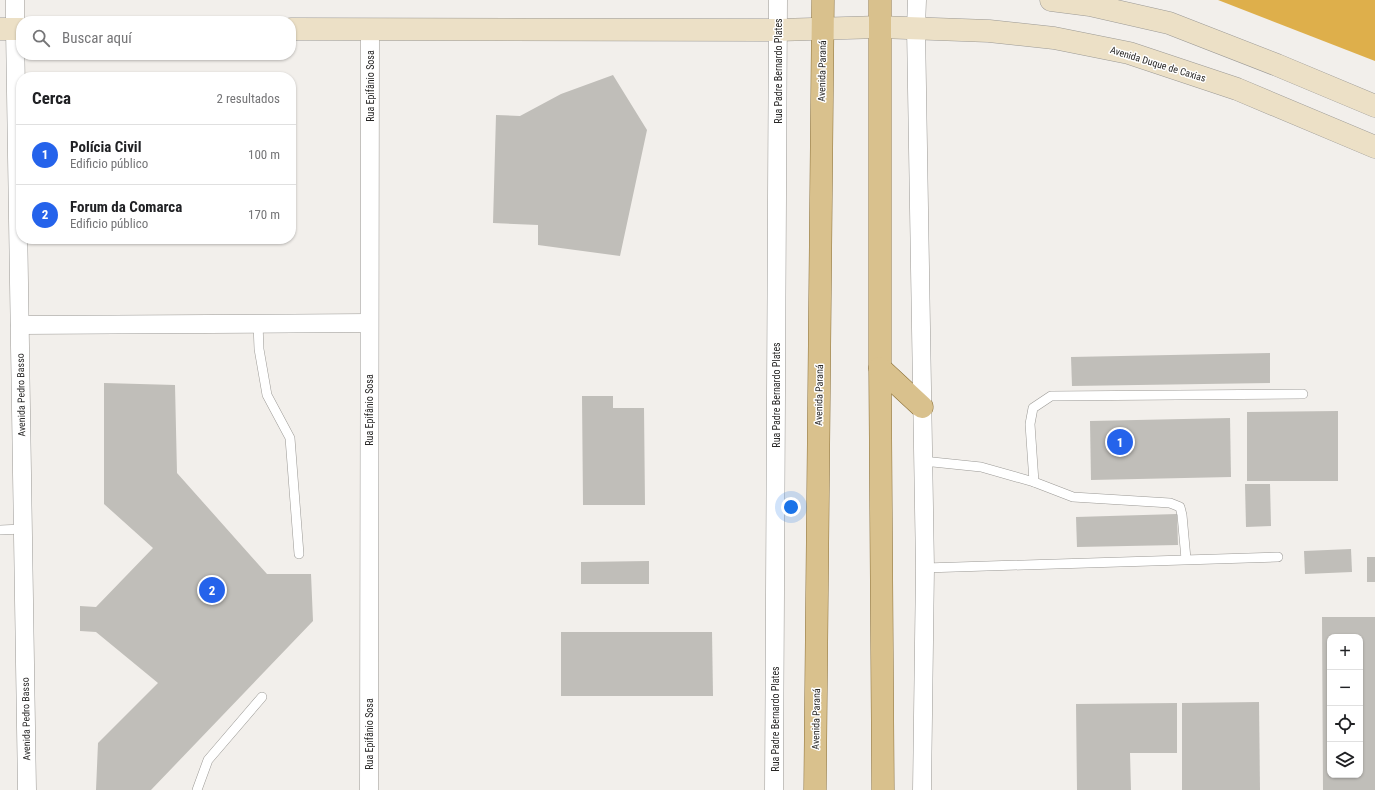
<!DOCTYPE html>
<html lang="es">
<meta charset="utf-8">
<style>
body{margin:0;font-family:"Roboto Condensed",sans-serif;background:#f2f2f2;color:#202124}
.controls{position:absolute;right:12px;bottom:12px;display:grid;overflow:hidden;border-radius:8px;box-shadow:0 1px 3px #0004}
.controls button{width:36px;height:36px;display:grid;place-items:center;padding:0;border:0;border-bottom:1px solid #e0e0e0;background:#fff;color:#202124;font:20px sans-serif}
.you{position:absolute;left:791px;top:507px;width:14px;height:14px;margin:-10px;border:3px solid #fff;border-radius:50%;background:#1a73e8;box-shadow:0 0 0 6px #1a73e833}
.badge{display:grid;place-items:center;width:26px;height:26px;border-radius:50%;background:#2563eb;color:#fff;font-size:13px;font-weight:700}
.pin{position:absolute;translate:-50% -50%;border:2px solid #fff;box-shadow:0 1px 4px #0006}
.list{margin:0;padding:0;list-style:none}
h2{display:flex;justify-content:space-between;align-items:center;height:52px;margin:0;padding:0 16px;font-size:17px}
h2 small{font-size:13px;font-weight:400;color:#757577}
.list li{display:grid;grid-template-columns:26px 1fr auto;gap:12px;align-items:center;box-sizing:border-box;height:60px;padding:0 16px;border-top:1px solid #e0e0e0}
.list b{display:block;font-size:15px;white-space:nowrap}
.list p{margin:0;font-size:13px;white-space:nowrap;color:#757577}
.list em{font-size:13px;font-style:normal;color:#757577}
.icon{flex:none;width:22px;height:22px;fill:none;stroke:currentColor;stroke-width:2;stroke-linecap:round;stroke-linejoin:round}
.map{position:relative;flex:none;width:1375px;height:790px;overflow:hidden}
.search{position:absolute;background:#fff;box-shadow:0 1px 3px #0004;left:16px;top:16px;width:280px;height:44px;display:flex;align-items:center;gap:10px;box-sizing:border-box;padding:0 14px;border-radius:16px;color:#757577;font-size:15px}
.panel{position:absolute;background:#fff;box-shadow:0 1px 3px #0004;left:16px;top:72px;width:280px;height:172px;border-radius:16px}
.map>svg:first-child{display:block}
</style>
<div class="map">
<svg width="1375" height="790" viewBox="0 0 1375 790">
<rect width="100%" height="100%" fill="#f2efeb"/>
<polygon fill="#deaf4b" points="1218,0 1375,0 1375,61"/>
<g fill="#c0beb9" fill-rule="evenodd">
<polygon points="613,75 647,130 620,256 538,245 538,225 493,223 496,115 520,116 561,94"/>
<polygon points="1270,353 1270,383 1072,386 1071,357"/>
<polygon points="104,383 175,385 177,473 267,574 311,574 313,621 151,790 96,790 98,743 158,683 96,632 80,631 80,606 96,607 153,548 104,504"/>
<polygon points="582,396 613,396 613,408 644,408 645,505 583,505"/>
<polygon points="1338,411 1338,481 1247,481 1247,412"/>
<polygon points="1230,418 1231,477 1091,480 1090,421"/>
<polygon points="1245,484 1270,484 1271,526 1246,527"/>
<polygon points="1177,514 1178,545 1077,547 1076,517"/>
<polygon points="1351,549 1352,572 1305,574 1304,551"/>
<rect x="1367" y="557" width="8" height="25"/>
<polygon points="649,561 649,584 581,584 581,562"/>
<path d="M1322 617H1375V790H1323ZM1330 637H1360V775H1330Z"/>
<polygon points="561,632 712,632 713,696 561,696"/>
<polygon points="1259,702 1260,790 1182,790 1182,703"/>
<polygon points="1177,703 1177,753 1130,753 1131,790 1077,790 1076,704"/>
</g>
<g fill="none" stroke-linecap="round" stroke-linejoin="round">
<g stroke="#9b9995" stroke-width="10">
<g id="service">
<polyline points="258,324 259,349 267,395 290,438 299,554"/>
<polyline points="923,461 981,467 1034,482 1073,497 1170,503 1180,507 1182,515 1186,559"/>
<polyline points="1034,482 1030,424 1033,408 1051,396 1303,394"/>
<polyline points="0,530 23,529"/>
<polyline points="925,568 1278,557"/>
<polyline points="197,790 208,760 262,697"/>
</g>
</g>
<g stroke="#9b9995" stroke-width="19">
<g id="minor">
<polyline points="15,0 15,29 27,790"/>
<polyline points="917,0 916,28 925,568 922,790"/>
<polyline points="20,325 369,323"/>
<polyline points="369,790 370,29"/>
<polyline points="774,790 778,0"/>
</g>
</g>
<g stroke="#9b9995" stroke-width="23">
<g id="secondary">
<polyline points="1051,0 1090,5 1169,23 1277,65 1375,106"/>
<polyline points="0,29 21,29"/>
<polyline points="291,29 778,30 880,27 989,31 1054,38 1129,53 1237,89 1375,147"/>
</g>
</g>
<g stroke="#8b7038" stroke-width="23">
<g id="primary">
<polyline points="880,0 880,368 883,790"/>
<polyline points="880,368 922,407"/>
<polyline points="815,790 823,0"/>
</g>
</g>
<use href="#service" stroke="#fff" stroke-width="9"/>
<use href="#minor" stroke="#fff" stroke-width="18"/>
<use href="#secondary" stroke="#ece0c6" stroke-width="22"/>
<use href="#primary" stroke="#d9c18d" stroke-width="22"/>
</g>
<g text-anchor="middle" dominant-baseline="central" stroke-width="3" stroke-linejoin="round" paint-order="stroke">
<g font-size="10" fill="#282726" stroke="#fff">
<text transform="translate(1158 64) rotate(17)">Avenida Duque de Caxias</text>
<text transform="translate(778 71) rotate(-90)">Rua Padre Bernardo Plates</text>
<text transform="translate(822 71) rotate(-89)">Avenida Paraná</text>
<text transform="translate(370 86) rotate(-90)">Rua Epifânio Sosa</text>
<text transform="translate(21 395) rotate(-91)">Avenida Pedro Basso</text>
<text transform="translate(776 395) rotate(-90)">Rua Padre Bernardo Plates</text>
<text transform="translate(819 395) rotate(-89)">Avenida Paraná</text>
<text transform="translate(369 410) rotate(-90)">Rua Epifânio Sosa</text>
<text transform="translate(26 719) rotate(-91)">Avenida Pedro Basso</text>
<text transform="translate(775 719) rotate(-90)">Rua Padre Bernardo Plates</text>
<text transform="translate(816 719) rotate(-89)">Avenida Paraná</text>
<text transform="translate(369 734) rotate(-90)">Rua Epifânio Sosa</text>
</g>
</g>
</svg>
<div class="controls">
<button>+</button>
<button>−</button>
<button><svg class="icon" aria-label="locate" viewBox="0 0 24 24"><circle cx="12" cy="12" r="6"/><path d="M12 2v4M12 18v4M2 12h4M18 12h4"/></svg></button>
<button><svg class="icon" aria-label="layers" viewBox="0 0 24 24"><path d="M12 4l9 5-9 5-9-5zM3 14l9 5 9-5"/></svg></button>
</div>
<div class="you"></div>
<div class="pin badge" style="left:1120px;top:442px">1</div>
<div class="pin badge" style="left:212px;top:590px">2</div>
<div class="search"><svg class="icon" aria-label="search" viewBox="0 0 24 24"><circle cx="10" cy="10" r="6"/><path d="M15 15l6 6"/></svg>Buscar aquí</div>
<section class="panel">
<h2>Cerca<small>2 resultados</small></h2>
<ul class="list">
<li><span class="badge">1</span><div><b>Polícia Civil</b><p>Edificio público</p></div><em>100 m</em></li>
<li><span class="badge">2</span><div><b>Forum da Comarca</b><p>Edificio público</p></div><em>170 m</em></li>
</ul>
</section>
</div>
